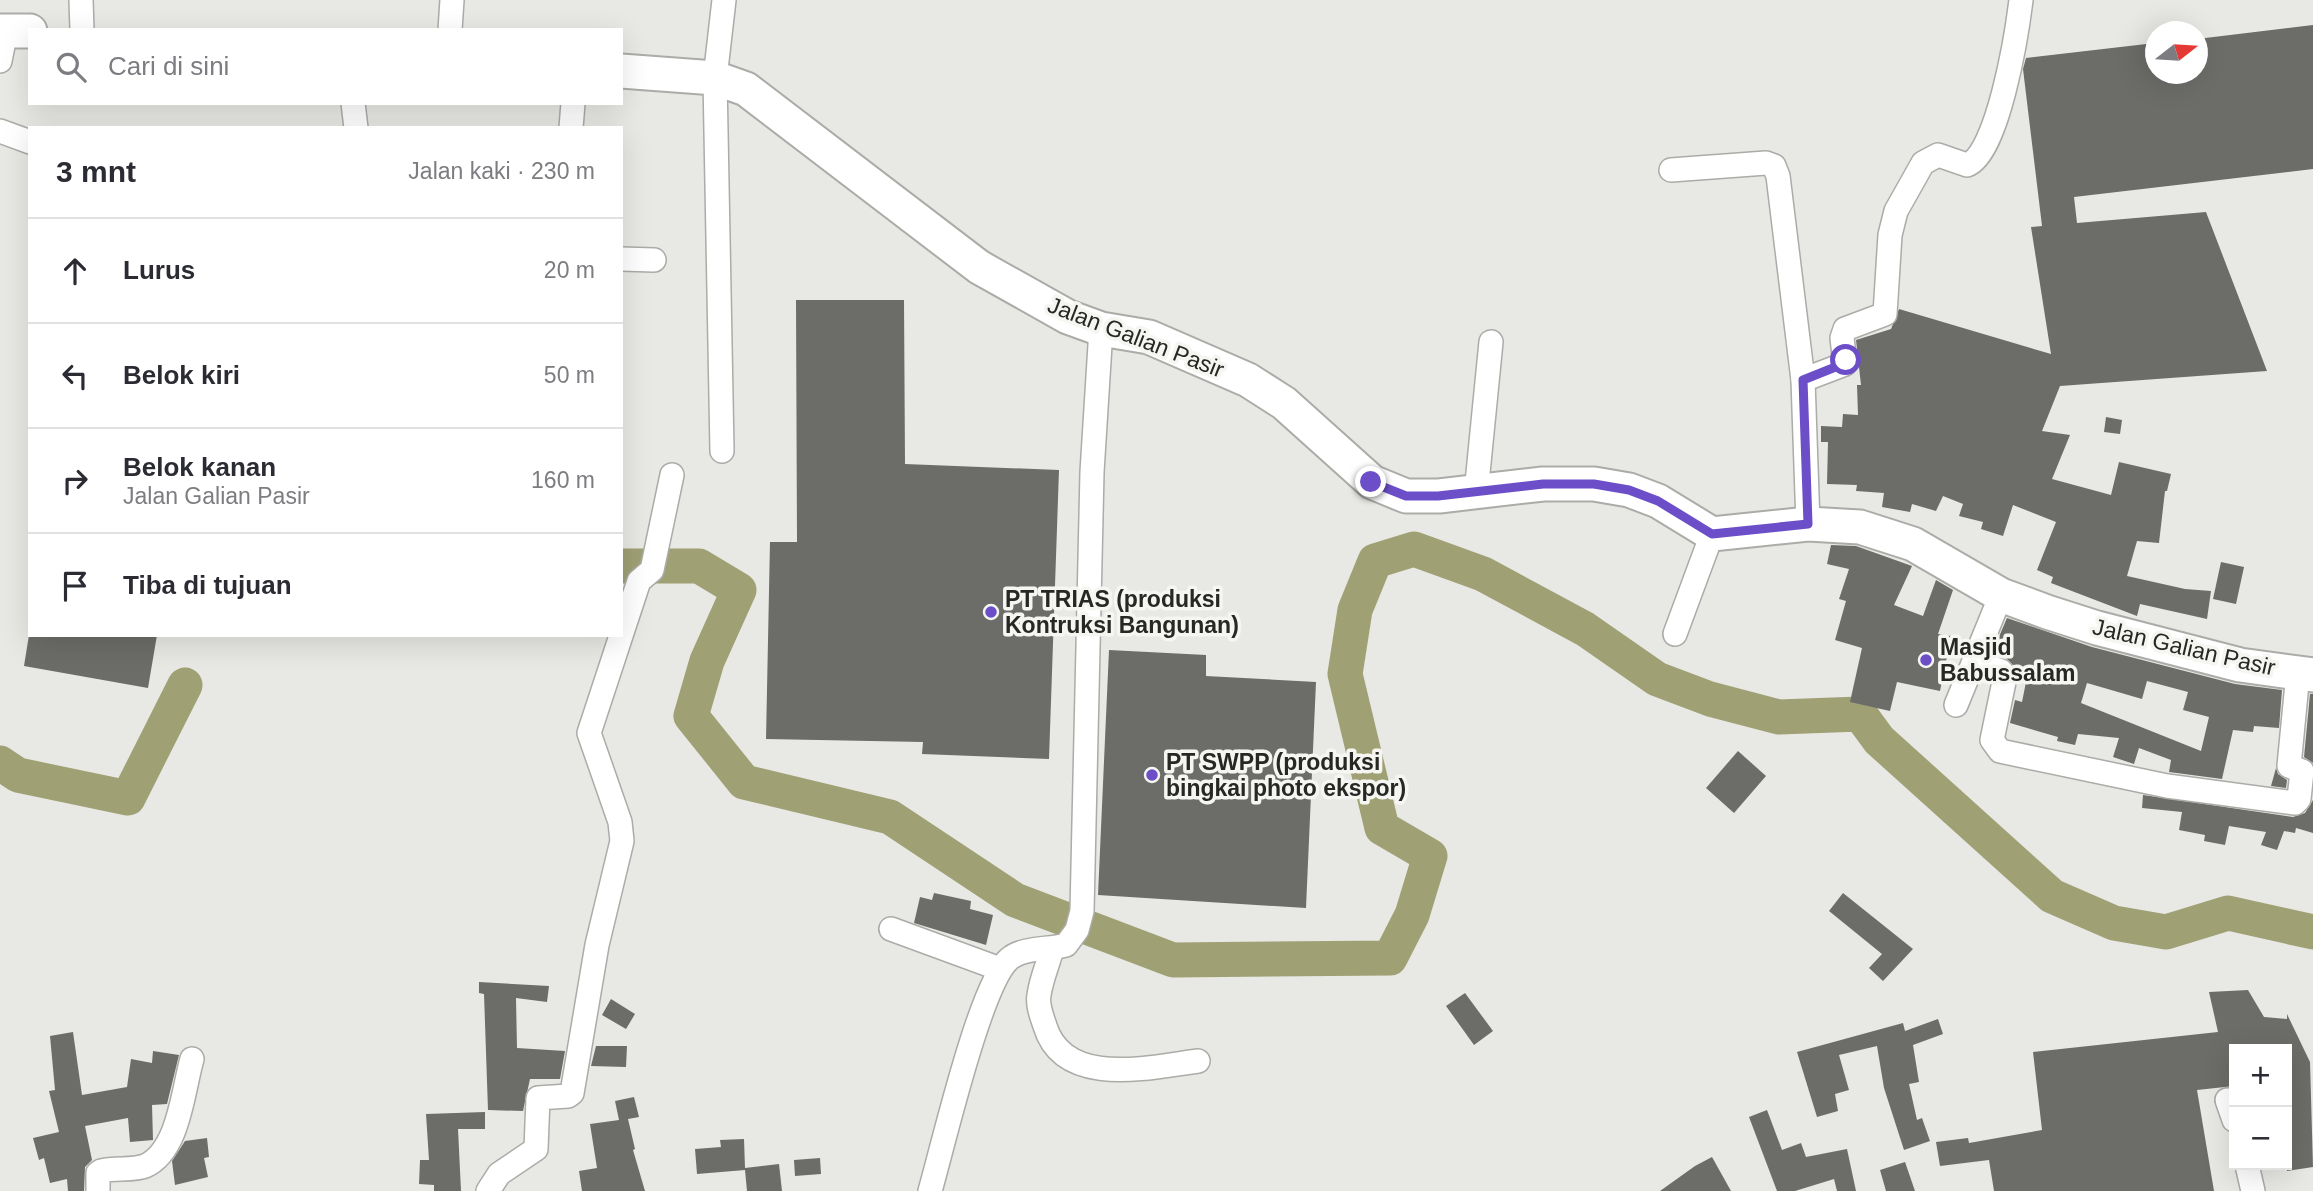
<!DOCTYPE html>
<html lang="id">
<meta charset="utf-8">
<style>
body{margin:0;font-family:Arial,sans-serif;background:#f2f2f3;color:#2b2b33}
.controls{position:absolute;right:21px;bottom:21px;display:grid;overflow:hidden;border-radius:0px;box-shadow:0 7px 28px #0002}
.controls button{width:63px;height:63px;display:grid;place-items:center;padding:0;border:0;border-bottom:2px solid #e1e1e2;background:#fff;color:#2b2b33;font:35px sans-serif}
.compass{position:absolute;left:2145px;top:21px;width:63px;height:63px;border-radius:50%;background:#fff;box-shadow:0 7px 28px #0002;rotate:73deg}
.stop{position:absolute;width:21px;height:21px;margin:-16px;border:5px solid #6c4fc8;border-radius:50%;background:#fff}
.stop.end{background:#6c4fc8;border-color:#fff;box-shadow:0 2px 7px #0008}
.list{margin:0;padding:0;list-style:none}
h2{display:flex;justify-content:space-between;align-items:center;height:91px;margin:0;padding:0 28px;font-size:30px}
h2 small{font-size:23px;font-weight:400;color:#7c7c81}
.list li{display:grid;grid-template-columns:46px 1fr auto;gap:21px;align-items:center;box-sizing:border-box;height:105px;padding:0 28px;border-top:2px solid #e1e1e2}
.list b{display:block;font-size:26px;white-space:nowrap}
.list p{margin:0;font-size:23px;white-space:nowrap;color:#7c7c81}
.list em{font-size:23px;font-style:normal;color:#7c7c81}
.icon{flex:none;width:38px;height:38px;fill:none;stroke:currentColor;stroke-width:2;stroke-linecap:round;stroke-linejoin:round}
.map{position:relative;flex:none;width:2313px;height:1191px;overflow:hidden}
.search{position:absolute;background:#fff;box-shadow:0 7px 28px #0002;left:28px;top:28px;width:595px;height:77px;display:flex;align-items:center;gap:18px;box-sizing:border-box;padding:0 24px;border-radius:0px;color:#7c7c81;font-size:26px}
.panel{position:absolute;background:#fff;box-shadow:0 7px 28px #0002;left:28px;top:126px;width:595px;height:511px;border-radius:0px}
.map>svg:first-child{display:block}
</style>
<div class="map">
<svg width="2313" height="1191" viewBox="0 0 2313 1191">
<rect width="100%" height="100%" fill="#e8e8e4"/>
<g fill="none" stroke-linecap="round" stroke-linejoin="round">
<g stroke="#9fa074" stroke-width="35">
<polyline points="621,566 699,566 739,590 707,661 691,716 744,782 890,817 1015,900 1173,960 1390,958 1412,915 1430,856 1382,828 1345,674 1355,610 1375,561 1414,549 1483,574 1585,629 1657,679 1710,699 1779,717 1860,714 1879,740 2052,896 2114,923 2166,932 2228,913 2313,932"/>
<polyline points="0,763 18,775 128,798 185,685"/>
</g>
</g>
<g fill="#6c6d69" fill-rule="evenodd">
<polygon points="2313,25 2313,169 2074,197 2077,223 2206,212 2267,371 2060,386 2042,431 2070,435 2052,479 2111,495 2119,462 2171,474 2167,491 2165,491 2159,543 2137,541 2127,576 2185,589 2211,591 2207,619 2140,604 2137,616 2051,583 2053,577 2037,570 2056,522 2013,505 2003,536 1981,529 1983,522 1959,516 1963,504 1943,496 1936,511 1912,504 1910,512 1882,507 1884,493 1856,491 1857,485 1827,484 1828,442 1821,442 1821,426 1842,427 1843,414 1858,415 1857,385 1861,385 1856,340 1891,329 1899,309 2051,354 2031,227 2042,226 2023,69 2026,58 2155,43 2155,74 2197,74 2197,39"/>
<polygon points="796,300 904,300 905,464 1059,470 1049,759 922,754 923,742 766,739 770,542 797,542"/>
<polygon points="2106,417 2122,420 2120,434 2104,432"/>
<polygon points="1831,545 1856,546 1912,566 1894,605 1923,616 1936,580 1953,590 1938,634 1951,636 1940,691 1897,682 1890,711 1850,702 1862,648 1835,640 1846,601 1839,599 1849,569 1827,564"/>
<polygon points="2221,562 2244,567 2236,604 2213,599"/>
<path d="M2007 618 2092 647 2235 684 2282 690 2279 728 2254 726 2253 732 2233 730 2222 779 2169 772 2171 760 2139 748 2134 764 2113 757 2119 738 2078 734 2075 745 2057 741 2058 737 2010 723 2015 700 2022 702 2028 672 2016 668 2006 658 1992 653ZM2147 681 2188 692 2183 710 2209 717 2201 751 2081 703 2087 683 2142 699Z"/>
<polygon points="29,635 157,635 148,688 24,666"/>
<polygon points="1109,650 1206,655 1206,676 1316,682 1306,908 1098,895"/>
<polygon points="2310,694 2313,694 2313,763 2304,757"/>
<polygon points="1738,751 1766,776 1734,813 1706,788"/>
<polygon points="2276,768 2278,774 2287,780 2286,788 2271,786"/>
<polygon points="2143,795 2293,817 2305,813 2313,800 2313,833 2296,828 2295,833 2284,831 2277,850 2261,845 2266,832 2229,826 2225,845 2204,841 2205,835 2179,830 2182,812 2142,808"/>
<polygon points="934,893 971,901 970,909 993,915 986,945 914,923 920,897 932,900"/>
<polygon points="1843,893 1913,949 1883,981 1869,968 1882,954 1829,911"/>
<polygon points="479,982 549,986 547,1002 516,998 517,1048 565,1051 560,1079 530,1079 523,1111 488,1110 484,994 479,993"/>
<polygon points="2248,990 2264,1017 2287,1019 2287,1014 2310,1062 2313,1167 2287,1171 2287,1049 2234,1049 2234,1086 2197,1090 2214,1191 1994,1191 1989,1160 1940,1166 1936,1142 1968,1138 1969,1143 2042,1130 2033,1052 2218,1032 2209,992"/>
<polygon points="1465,993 1493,1031 1474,1045 1446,1006"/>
<polygon points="611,999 635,1014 626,1029 602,1015"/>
<polygon points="1938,1019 1943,1034 1913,1045 1919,1082 1909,1084 1917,1120 1922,1118 1930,1141 1904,1150 1884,1088 1877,1046 1839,1055 1849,1090 1835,1094 1838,1111 1817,1117 1797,1052 1903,1023 1905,1031"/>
<polygon points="73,1032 82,1095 127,1087 131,1059 152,1063 153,1051 179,1055 167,1104 152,1105 153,1140 130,1142 128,1118 85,1126 92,1160 85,1167 84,1191 68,1191 67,1179 50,1183 44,1158 39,1160 33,1138 59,1132 49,1091 55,1090 50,1036"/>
<polygon points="596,1046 627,1046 626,1067 591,1066"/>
<polygon points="634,1097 639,1117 628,1119 635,1149 633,1150 645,1191 582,1191 579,1171 597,1168 590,1124 619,1120 615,1101"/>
<polygon points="1767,1110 1782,1150 1801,1143 1806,1157 1847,1149 1856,1191 1837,1191 1834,1179 1795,1191 1777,1191 1749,1117"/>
<polygon points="485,1112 485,1129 458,1129 461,1191 434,1191 434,1185 419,1184 420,1160 429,1160 426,1114"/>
<polygon points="207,1138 209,1157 204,1158 208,1177 175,1185 172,1161 185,1141"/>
<polygon points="744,1139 745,1168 779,1164 782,1191 747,1191 745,1170 697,1174 695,1149 721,1147 720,1140"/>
<polygon points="1712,1157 1731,1191 1660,1191 1695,1166"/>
<polygon points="820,1158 821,1174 795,1176 794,1160"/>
<polygon points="1905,1162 1915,1191 1886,1191 1880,1170"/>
</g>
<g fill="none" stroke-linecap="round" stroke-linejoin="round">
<g stroke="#abaca7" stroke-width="26">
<g id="street">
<polyline points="81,0 82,30"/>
<polyline points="450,30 452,0"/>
<polyline points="0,61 6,31"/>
<polyline points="353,103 356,128"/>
<polyline points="571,128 573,103"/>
<polyline points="0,131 30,142"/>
<polyline points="1671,170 1766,163 1774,166 1778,176 1803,380 1808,524"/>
<polyline points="621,259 654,260"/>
<path d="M1803 380 1845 364 1842 338 1845 329 1885 314 1890 235 1896 211 1923 163 1938 155 1967 165C1998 154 2017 33 2021 0"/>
<polyline points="722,451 715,78 724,0"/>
<polyline points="1476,493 1491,342"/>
<polyline points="1675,634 1712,534"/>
<polyline points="1974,662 2001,671 2005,677 1992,740 2000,751 2167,786 2295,803 2299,799 2302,771 2289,766 2298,673"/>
<polyline points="1956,705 2001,595"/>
<polyline points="891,929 1000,969"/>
<path d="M1052 949C1048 964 1041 980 1039 995 1037 1005 1042 1017 1045 1026 1064 1089 1151 1067 1198 1061"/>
<polyline points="2227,1100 2234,1120"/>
<polyline points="2247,1165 2253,1191"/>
<path d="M98 1191V1173L101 1171C115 1167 132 1171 145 1166 179 1151 183 1090 192 1059"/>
<polyline points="488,1191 499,1174 536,1149 538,1098 568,1096 572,1093 597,945 622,841 620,822 589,733 639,581 652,570 672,475"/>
<path d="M930 1191C943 1146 980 985 1009 959 1023 947 1048 950 1066 945L1077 930 1082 911 1092 472 1101 329"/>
</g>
</g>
<g stroke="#abaca7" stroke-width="37">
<g id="secondary">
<polyline points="0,31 30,31"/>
<polyline points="621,71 715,78 746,89 979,267 1068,317 1101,329 1149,337 1248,380 1284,403 1372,482 1406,496 1439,496 1543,484 1594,484 1629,490 1658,501 1712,534 1808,524 1860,527 1913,544 2001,595 2047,612 2097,628 2240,665 2313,675"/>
</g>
</g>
<use href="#street" stroke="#fff" stroke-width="23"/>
<use href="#secondary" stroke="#fff" stroke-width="33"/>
</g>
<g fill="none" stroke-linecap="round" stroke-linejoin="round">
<polyline stroke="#6c4fc8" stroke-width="9" points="1371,482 1406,496 1438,496 1543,484 1594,484 1629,490 1658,501 1712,534 1808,524 1803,380 1843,364 1846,360"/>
</g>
<g fill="#6c4fc8" stroke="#f5f6f1" stroke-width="2.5">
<circle cx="991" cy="612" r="7"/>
<circle cx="1926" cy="660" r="7"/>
<circle cx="1152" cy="775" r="7"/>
</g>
<g text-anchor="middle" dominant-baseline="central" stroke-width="7" stroke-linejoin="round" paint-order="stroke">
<g font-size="23" fill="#272725" stroke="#f5f6f1">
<text transform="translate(1136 337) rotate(21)">Jalan Galian Pasir</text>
<text transform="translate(2184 647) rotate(13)">Jalan Galian Pasir</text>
</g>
<g font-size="23" font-weight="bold" fill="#272725" stroke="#f5f6f1" text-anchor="start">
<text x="1005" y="599">PT TRIAS (produksi<tspan x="1005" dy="26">Kontruksi Bangunan)</tspan></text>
<text x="1940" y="647">Masjid<tspan x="1940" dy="26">Babussalam</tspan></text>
<text x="1166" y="762">PT SWPP (produksi<tspan x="1166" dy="26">bingkai photo ekspor)</tspan></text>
</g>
</g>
</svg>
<div class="controls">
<button>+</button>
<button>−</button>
</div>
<svg class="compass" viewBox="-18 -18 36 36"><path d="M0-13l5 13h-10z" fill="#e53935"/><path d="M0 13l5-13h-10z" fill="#7c7c81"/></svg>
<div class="stop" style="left:1846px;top:360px"></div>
<div class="stop end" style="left:1371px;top:482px"></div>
<div class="search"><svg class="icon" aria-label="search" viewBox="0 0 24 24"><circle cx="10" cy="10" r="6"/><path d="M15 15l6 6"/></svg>Cari di sini</div>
<section class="panel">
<h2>3 mnt<small>Jalan kaki · 230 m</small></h2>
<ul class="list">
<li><svg class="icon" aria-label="ahead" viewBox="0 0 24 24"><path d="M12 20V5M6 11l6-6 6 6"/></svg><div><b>Lurus</b></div><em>20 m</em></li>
<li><svg class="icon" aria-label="left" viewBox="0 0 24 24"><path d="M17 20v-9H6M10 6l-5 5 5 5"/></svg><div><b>Belok kiri</b></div><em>50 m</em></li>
<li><svg class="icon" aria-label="right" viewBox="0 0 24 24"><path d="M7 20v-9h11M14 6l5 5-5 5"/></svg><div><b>Belok kanan</b><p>Jalan Galian Pasir</p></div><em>160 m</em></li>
<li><svg class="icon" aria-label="arrive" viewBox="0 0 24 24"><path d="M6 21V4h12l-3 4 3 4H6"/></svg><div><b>Tiba di tujuan</b></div></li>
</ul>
</section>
</div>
